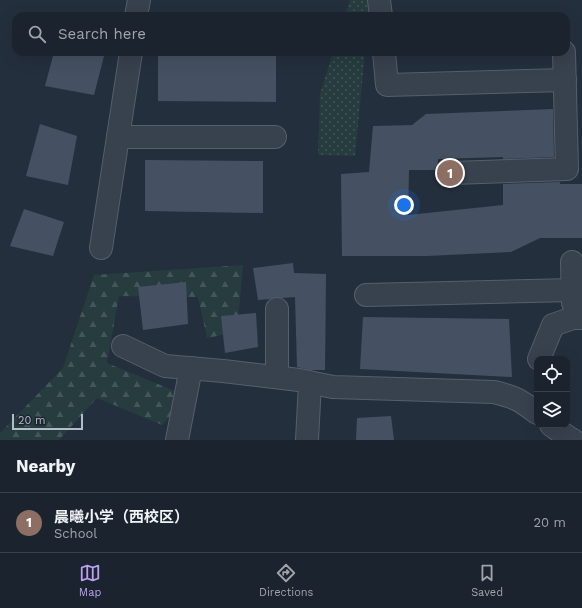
<!DOCTYPE html>
<meta charset="utf-8">
<style>
body{margin:0;font-family:"Work Sans","Noto Sans SC",sans-serif;background:#282f3a;color:#f1f3f6}
.controls{position:absolute;right:12px;bottom:12px;display:grid;overflow:hidden;border-radius:8px;box-shadow:0 4px 16px #0002}
.controls button{width:36px;height:36px;display:grid;place-items:center;padding:0;border:0;border-bottom:1px solid #39404a;background:#1b232e;color:#f1f3f6;font:20px sans-serif}
.scale{position:absolute;left:12px;bottom:10px;width:71px;box-sizing:border-box;padding-left:4px;border:2px solid #b4bcc9;border-top:0;font-size:11px;line-height:14px;white-space:nowrap;color:#b4bcc9;-webkit-text-stroke:3px #1d2633;paint-order:stroke}
.you{position:absolute;left:404px;top:205px;width:14px;height:14px;margin:-10px;border:3px solid #fff;border-radius:50%;background:#1a73e8;box-shadow:0 0 0 6px #1a73e833}
.badge{display:grid;place-items:center;width:26px;height:26px;border-radius:50%;background:#bca0f2;color:#fff;font-size:13px;font-weight:700}
.pin{position:absolute;translate:-50% -50%;border:2px solid #fff;box-shadow:0 1px 4px #0006}
.list{margin:0;padding:0;list-style:none}
h2{display:flex;justify-content:space-between;align-items:center;height:52px;margin:0;padding:0 16px;font-size:17px}
h2 small{font-size:13px;font-weight:400;color:#a0a4aa}
.list li{display:grid;grid-template-columns:26px 1fr auto;gap:12px;align-items:center;box-sizing:border-box;height:60px;padding:0 16px;border-top:1px solid #39404a}
.list b{display:block;font-size:15px;white-space:nowrap}
.list p{margin:0;font-size:13px;white-space:nowrap;color:#a0a4aa}
.list em{font-size:13px;font-style:normal;color:#a0a4aa}
.icon{flex:none;width:22px;height:22px;fill:none;stroke:currentColor;stroke-width:2;stroke-linecap:round;stroke-linejoin:round}
.map{position:relative;flex:none;width:582px;height:440px;overflow:hidden}
.search{position:absolute;background:#1b232e;box-shadow:0 4px 16px #0002;left:12px;right:12px;top:12px;height:44px;display:flex;align-items:center;gap:10px;box-sizing:border-box;padding:0 14px;border-radius:12px;color:#a0a4aa;font-size:15px}
.sheet{height:112px;background:#1b232e}
nav{display:flex;justify-content:space-around;align-items:center;box-sizing:border-box;height:56px;border-top:1px solid #39404a;background:#1b232e;font-size:11px;color:#a0a4aa}
nav a{display:grid;justify-items:center;gap:2px}
nav .on{color:#bca0f2}
.map>svg:first-child{display:block}
</style>
<div class="map">
<svg width="582" height="440" viewBox="0 0 582 440">
<defs>
<pattern id="grass-dots" width="8" height="8" patternUnits="userSpaceOnUse"><rect width="8" height="8" fill="#263c3f"/><path d="M2 2h.1M6 6h.1" fill="none" stroke="#435659" stroke-width="1.8" stroke-linecap="round"/></pattern>
<pattern id="forest-firs" width="22" height="20" patternUnits="userSpaceOnUse"><rect width="22" height="20" fill="#263c3f"/><path d="M5 1l3.5 6h-7zM16 11l3.5 6h-7z" fill="#435659"/></pattern>
</defs>
<rect width="100%" height="100%" fill="#242f3e"/>
<g fill="url(#grass-dots)">
<polygon points="350,0 369,0 368,16 345,16"/>
<polygon points="333,52 365,52 355,156 318,155 320,94"/>
</g>
<polygon fill="url(#forest-firs)" points="243,265 237,332 207,338 198,297 119,296 107,363 175,391 172,414 162,425 97,398 59,440 0,440 0,433 63,368 94,275"/>
<g fill="#455162">
<polygon points="54,52 105,52 94,95 45,86"/>
<polygon points="158,52 276,52 276,102 158,101"/>
<polygon points="553,109 554,157 503,159 503,157 438,159 438,170 409,170 408,215 503,205 503,184 560,182 560,184 582,184 582,238 540,238 511,252 427,256 342,256 341,174 369,172 373,126 412,125 426,114"/>
<polygon points="40,124 77,136 68,185 26,176"/>
<polygon points="145,160 263,161 263,213 145,211"/>
<polygon points="24,209 64,222 53,256 10,246"/>
<polygon points="293,263 294,273 326,274 325,370 310,370 297,367 295,297 282,298 277,297 270,299 258,300 253,268"/>
<polygon points="186,282 188,324 143,330 138,287"/>
<polygon points="256,313 258,347 225,353 221,316"/>
<polygon points="363,317 509,319 512,377 360,369"/>
<polygon points="391,416 394,440 356,440 357,418"/>
</g>
<g fill="none" stroke-linecap="round" stroke-linejoin="round">
<g stroke="#565f6c" stroke-width="24">
<g id="minor">
<polyline points="379,0 381,16"/>
<polyline points="136,16 139,0"/>
<polyline points="384,52 387,85 565,80"/>
<polyline points="118,137 275,137"/>
<polyline points="453,173 567,169 564,52"/>
<polyline points="101,248 131,52"/>
<polyline points="572,262 573,303"/>
<polyline points="366,295 573,290"/>
<polyline points="277,309 277,377"/>
<path d="M123 346 165 366 223 371 299 380 333 387 494 392C515 397 520 400 537 413"/>
<polyline points="539,359 553,325 573,318 582,318"/>
<polyline points="551,425 562,433 573,440"/>
<polyline points="177,440 191,368"/>
<polyline points="307,440 310,383"/>
</g>
</g>
<use href="#minor" stroke="#38414e" stroke-width="22"/>
</g>
</svg>
<div class="controls">
<button><svg class="icon" aria-label="locate" viewBox="0 0 24 24"><circle cx="12" cy="12" r="6"/><path d="M12 2v4M12 18v4M2 12h4M18 12h4"/></svg></button>
<button><svg class="icon" aria-label="layers" viewBox="0 0 24 24"><path d="M12 4l9 5-9 5-9-5zM3 14l9 5 9-5"/></svg></button>
</div>
<div class="scale">20 m</div>
<div class="you"></div>
<div class="pin badge" style="left:450px;top:173px;background:#8d6e63">1</div>
<div class="search"><svg class="icon" aria-label="search" viewBox="0 0 24 24"><circle cx="10" cy="10" r="6"/><path d="M15 15l6 6"/></svg>Search here</div>
</div>
<section class="sheet">
<h2>Nearby<small></small></h2>
<ul class="list">
<li><span class="badge" style="background:#8d6e63">1</span><div><b>晨曦小学（西校区）</b><p>School</p></div><em>20 m</em></li>
</ul>
</section>
<nav>
<a class="on"><svg class="icon" aria-label="map" viewBox="0 0 24 24"><path d="M3 6l6-2 6 2 6-2v14l-6 2-6-2-6 2zM9 4v14M15 6v14"/></svg>Map</a>
<a><svg class="icon" aria-label="directions" viewBox="0 0 24 24"><path d="M12 3l9 9-9 9-9-9zM9 14v-3h6M13 9l2 2-2 2"/></svg>Directions</a>
<a><svg class="icon" aria-label="saved" viewBox="0 0 24 24"><path d="M7 4h10v16l-5-4-5 4z"/></svg>Saved</a>
</nav>
